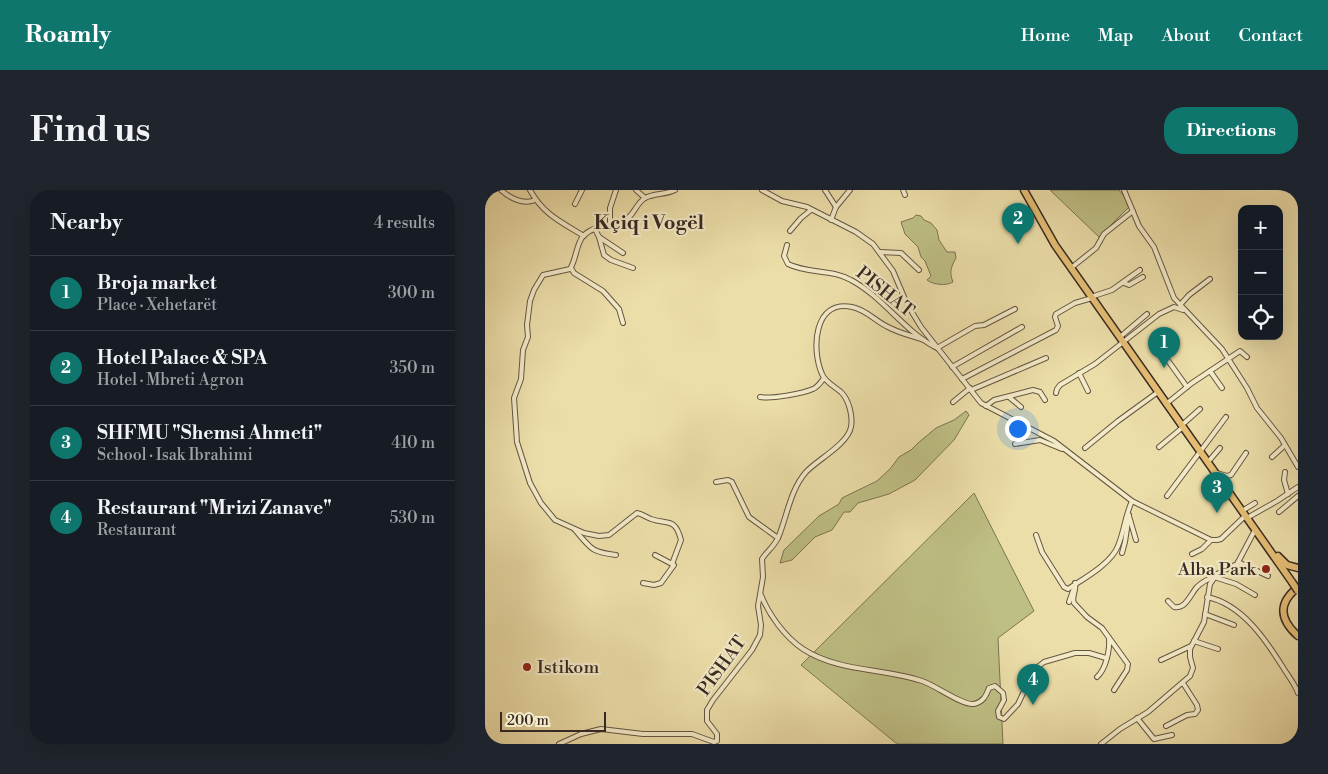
<!DOCTYPE html>
<meta charset="utf-8">
<style>
body{margin:0;font-family:"Libre Bodoni",serif;background:#20242c;color:#f1f3f6}
.controls{position:absolute;right:15px;top:15px;display:grid;overflow:hidden;border-radius:10px;box-shadow:0 5px 20px #0002}
.controls button{width:45px;height:45px;display:grid;place-items:center;padding:0;border:0;border-bottom:1px solid #363941;background:#171b24;color:#f1f3f6;font:25px sans-serif}
.scale{position:absolute;left:15px;bottom:12px;width:106px;box-sizing:border-box;padding-left:5px;border:2px solid #382923;border-top:0;font-size:14px;line-height:18px;white-space:nowrap;color:#382923;-webkit-text-stroke:4px #f3eac7;paint-order:stroke}
.you{position:absolute;left:532px;top:238px;width:18px;height:18px;margin:-12px;border:4px solid #fff;border-radius:50%;background:#1a73e8;box-shadow:0 0 0 8px #1a73e833}
.badge{display:grid;place-items:center;width:32px;height:32px;border-radius:50%;background:#0f766e;color:#fff;font-size:16px;font-weight:700}
.pin{position:absolute;translate:-50% -41px;filter:drop-shadow(0 1px 2px #0008)}
.pin::after{content:'';position:absolute;top:26px;width:18px;height:15px;background:inherit;clip-path:polygon(0 0,100% 0,50% 100%)}
.list{margin:0;padding:0;list-style:none}
h2{display:flex;justify-content:space-between;align-items:center;height:65px;margin:0;padding:0 20px;font-size:21px}
h2 small{font-size:16px;font-weight:400;color:#9ea1a6}
.list li{display:grid;grid-template-columns:32px 1fr auto;gap:15px;align-items:center;box-sizing:border-box;height:75px;padding:0 20px;border-top:1px solid #363941}
.list b{display:block;font-size:19px;white-space:nowrap}
.list p{margin:0;font-size:16px;white-space:nowrap;color:#9ea1a6}
.list em{font-size:16px;font-style:normal;color:#9ea1a6}
.icon{flex:none;width:28px;height:28px;fill:none;stroke:currentColor;stroke-width:2;stroke-linecap:round;stroke-linejoin:round}
.map{position:relative;flex:none;width:813px;height:554px;overflow:hidden;border-radius:20px}
header{display:flex;align-items:center;gap:30px;box-sizing:border-box;height:70px;padding:0 25px;background:#0f766e;color:#fff}
header strong{font-size:24px}
nav{display:flex;gap:28px;margin-inline-start:auto;font-size:18px}
.intro{display:flex;align-items:center;justify-content:space-between;box-sizing:border-box;height:120px;padding:0 30px}
h1{margin:0;font-size:35px}
.button{padding:12px 22px;border-radius:20px;background:#0f766e;color:#fff;font-size:18px;font-weight:700}
main{display:flex;gap:30px;padding:0 30px}
aside{flex:1;background:#171b24;border-radius:20px;box-shadow:0 5px 20px #0002}
.map>svg:first-child{display:block}
</style>
<header>
<strong>Roamly</strong>
<nav><a>Home</a><a>Map</a><a>About</a><a>Contact</a></nav>
</header>
<div class="intro"><h1>Find us</h1><a class="button">Directions</a></div>
<main>
<aside>
<h2>Nearby<small>4 results</small></h2>
<ul class="list">
<li><span class="badge">1</span><div><b>Broja market</b><p>Place · Xehetarët</p></div><em>300 m</em></li>
<li><span class="badge">2</span><div><b>Hotel Palace &amp; SPA</b><p>Hotel · Mbreti Agron</p></div><em>350 m</em></li>
<li><span class="badge">3</span><div><b>SHFMU &quot;Shemsi Ahmeti&quot;</b><p>School · Isak Ibrahimi</p></div><em>410 m</em></li>
<li><span class="badge">4</span><div><b>Restaurant &quot;Mrizi Zanave&quot;</b><p>Restaurant</p></div><em>530 m</em></li>
</ul>
</aside>
<div class="map">
<svg width="813" height="554" viewBox="0 0 813 554">
<rect width="100%" height="100%" fill="#ecdea9"/>
<filter id="stains"><feTurbulence type="fractalNoise" baseFrequency=".004" numOctaves="4"/><feColorMatrix values="0 0 0 0 .2 0 0 0 0 .09 0 0 0 0 .02 0 0 0 .5 -.17"/></filter>
<radialGradient id="worn" r=".72"><stop offset=".6" stop-color="#630" stop-opacity="0"/><stop offset="1" stop-color="#630" stop-opacity=".3"/></radialGradient>
<g fill="#bebf84" stroke="#7b7454">
<polygon points="565,0 634,0 646,15 614,47"/>
<path d="M431 25 436 26 439 30 446 33 452 40 454 50 462 62H470L471 68C466 77 464 82 468 92 462 96 448 95 442 90L446 86 440 71 436 67 433 57 420 44 416 32 428 28Z"/>
<polygon points="481,221 484,225 469,250 430,290 404,304 373,313 365,322 359,322 347,340 330,347 307,370 295,373 299,360 334,326 354,314 357,308 392,291 405,279 414,267 426,260 433,253 451,238 469,230"/>
<polygon points="489,303 549,421 513,448 518,554 412,554 316,475"/>
</g>
<g fill="none" stroke-linecap="round" stroke-linejoin="round">
<g stroke="#655644" stroke-width="6">
<g id="minor">
<path d="M16 0C25 8 38 15 50 10"/>
<path d="M45 0C58 24 76 32 99 46"/>
<polyline points="151,0 160,8"/>
<polyline points="277,0 297,11 322,17 371,42 388,54 408,81 422,114 436,137 496,213 569,251 647,311 726,350 732,350 736,349 760,326"/>
<polyline points="340,0 351,17"/>
<polyline points="418,0 420,5"/>
<polyline points="639,0 654,36 669,57 689,108 737,159 762,198 772,218 796,248 813,277"/>
<polyline points="90,14 97,0"/>
<polyline points="346,30 351,17 365,0"/>
<polyline points="125,33 125,18 131,0"/>
<polyline points="110,39 114,47 119,65 126,70 148,78"/>
<polyline points="305,41 316,28 326,20"/>
<polyline points="114,47 138,63"/>
<path d="M302 55 299 66 303 74C323 84 347 79 366 90 398 107 418 140 450 157"/>
<polyline points="395,62 416,63 434,80"/>
<polyline points="86,78 89,83 118,101 134,119 138,133"/>
<polyline points="586,78 611,58 619,44 648,21"/>
<polyline points="639,93 644,95 658,87"/>
<polyline points="606,107 627,100 655,80"/>
<polyline points="695,115 704,105 725,89"/>
<polyline points="635,147 662,124"/>
<polyline points="452,158 490,136 499,135 530,119"/>
<polyline points="679,165 702,197"/>
<polyline points="467,177 537,137"/>
<polyline points="725,181 737,198"/>
<polyline points="594,183 603,201"/>
<polyline points="477,189 571,140 573,136 570,127 571,124 590,113 607,108"/>
<polyline points="486,200 561,168"/>
<polyline points="571,203 572,199 575,195 610,174 674,124 689,117 698,120"/>
<path d="M275 207C287 209 316 204 328 199 333 197 336 192 339 188"/>
<polyline points="524,207 536,217"/>
<polyline points="468,212 485,198"/>
<polyline points="681,214 707,193 755,161 762,167"/>
<polyline points="501,216 509,210 548,200 555,202 560,210"/>
<polyline points="697,235 715,219"/>
<polyline points="530,254 555,250 577,259"/>
<polyline points="674,257 698,237"/>
<polyline points="600,258 633,231 673,202"/>
<polyline points="787,267 800,255"/>
<polyline points="723,272 735,258"/>
<polyline points="800,282 799,290 803,304"/>
<polyline points="732,283 742,286 746,285 761,263"/>
<polyline points="231,292 243,290 247,292 264,327 293,348"/>
<polyline points="682,306 741,227"/>
<polyline points="757,321 770,313"/>
<polyline points="794,322 813,306"/>
<polyline points="644,326 651,350"/>
<polyline points="762,328 792,311 813,297"/>
<path d="M90 340C106 358 105 362 131 365"/>
<path d="M551 345 557 362 579 397 583 399C598 389 626 374 633 356 639 342 640 326 647 311"/>
<polyline points="637,363 640,352 644,325"/>
<polyline points="707,364 717,359 726,350"/>
<polyline points="753,372 783,386"/>
<path d="M187 374 196 350C190 327 183 335 166 329 161 327 157 324 152 323L124 345 114 346 99 343 70 330 56 313 45 293 32 252 29 208 36 189 38 160 43 147 42 135 45 111 49 100 58 85 85 79C91 70 91 55 98 46 109 35 125 36 138 31 148 28 151 13 160 8 169 3 180 5 190 0"/>
<polyline points="158,393 169,395 176,393 189,375 170,365"/>
<path d="M590 393C592 400 586 407 589 413L602 427 617 438 643 474 642 480 629 500"/>
<path d="M276 405C284 425 300 447 318 459 353 482 399 478 437 491 450 495 478 516 489 514 498 512 501 506 504 498L510 496 518 503 519 510 513 521 514 527 519 529 533 514 549 480 559 472 590 463H604L621 468"/>
<path d="M722 407C757 414 781 450 799 479 804 487 810 494 813 503"/>
<path d="M683 411 689 417C701 419 705 405 712 397 716 393 723 389 729 387L751 394 770 405"/>
<polyline points="584,412 589,398"/>
<polyline points="720,424 749,435"/>
<polyline points="709,451 733,459"/>
<polyline points="676,470 706,456"/>
<path d="M612 487C621 479 625 460 624 448"/>
<polyline points="652,528 669,549 687,545"/>
<polyline points="681,536 702,525 710,524 713,520 712,515 698,493"/>
<path d="M74 554 96 544 116 539 158 544H207L229 552 232 551V544L222 531V520L228 510 267 460 275 445 276 435 273 416 278 387 277 369C282 361 288 358 293 348 302 327 305 300 321 282 332 270 363 254 366 237 368 226 364 210 356 202 349 196 340 192 337 184 326 159 329 109 367 117 382 120 390 131 403 137 414 143 427 146 439 150"/>
<polyline points="616,554 635,539 663,522 705,486 708,478 705,467 705,459 719,432 725,394 732,384 752,374 770,340"/>
</g>
</g>
<g stroke="#382923" stroke-width="9">
<g id="primary">
<polyline points="539,0 570,55 807,392"/>
<polyline points="793,366 802,375 813,378"/>
<path d="M813 397C793 413 794 429 813 446"/>
</g>
</g>
<use href="#minor" stroke="#f3eac7" stroke-width="4"/>
<use href="#primary" stroke="#e6bf74" stroke-width="6"/>
<g stroke="#382923" stroke-width="9" stroke-linecap="butt">
<polyline id="primary-bridge" points="807,392 813,401"/>
</g>
<use href="#primary-bridge" stroke="#e6bf74" stroke-width="6"/>
</g>
<g fill="#8f2418" stroke="#f3eac7" stroke-width="2">
<circle cx="781" cy="379" r="5"/>
<circle cx="42" cy="477" r="5"/>
</g>
<g text-anchor="middle" dominant-baseline="central" stroke-width="4.5" stroke-linejoin="round" paint-order="stroke">
<g font-size="18" fill="#382923" stroke="#f3eac7">
<text transform="translate(400 102) rotate(39)">PISHAT</text>
<text transform="translate(237 476) rotate(-54)">PISHAT</text>
</g>
<g font-size="18" fill="#382923" stroke="#f3eac7" text-anchor="end">
<text x="771" y="379">Alba Park</text>
<text x="52" y="477" text-anchor="start">Istikom</text>
</g>
<g font-size="20" font-weight="bold" fill="#382923" stroke="#f3eac7">
<text x="164" y="33">Kçiq i Vogël</text>
</g>
</g>
<rect width="100%" height="100%" filter="url(#stains)"/>
<rect width="100%" height="100%" fill="url(#worn)"/>
</svg>
<div class="controls">
<button>+</button>
<button>−</button>
<button><svg class="icon" aria-label="locate" viewBox="0 0 24 24"><circle cx="12" cy="12" r="6"/><path d="M12 2v4M12 18v4M2 12h4M18 12h4"/></svg></button>
</div>
<div class="scale">200 m</div>
<div class="you"></div>
<div class="pin badge" style="left:679px;top:178px">1</div>
<div class="pin badge" style="left:533px;top:54px">2</div>
<div class="pin badge" style="left:732px;top:323px">3</div>
<div class="pin badge" style="left:548px;top:515px">4</div>
</div>
</main>
